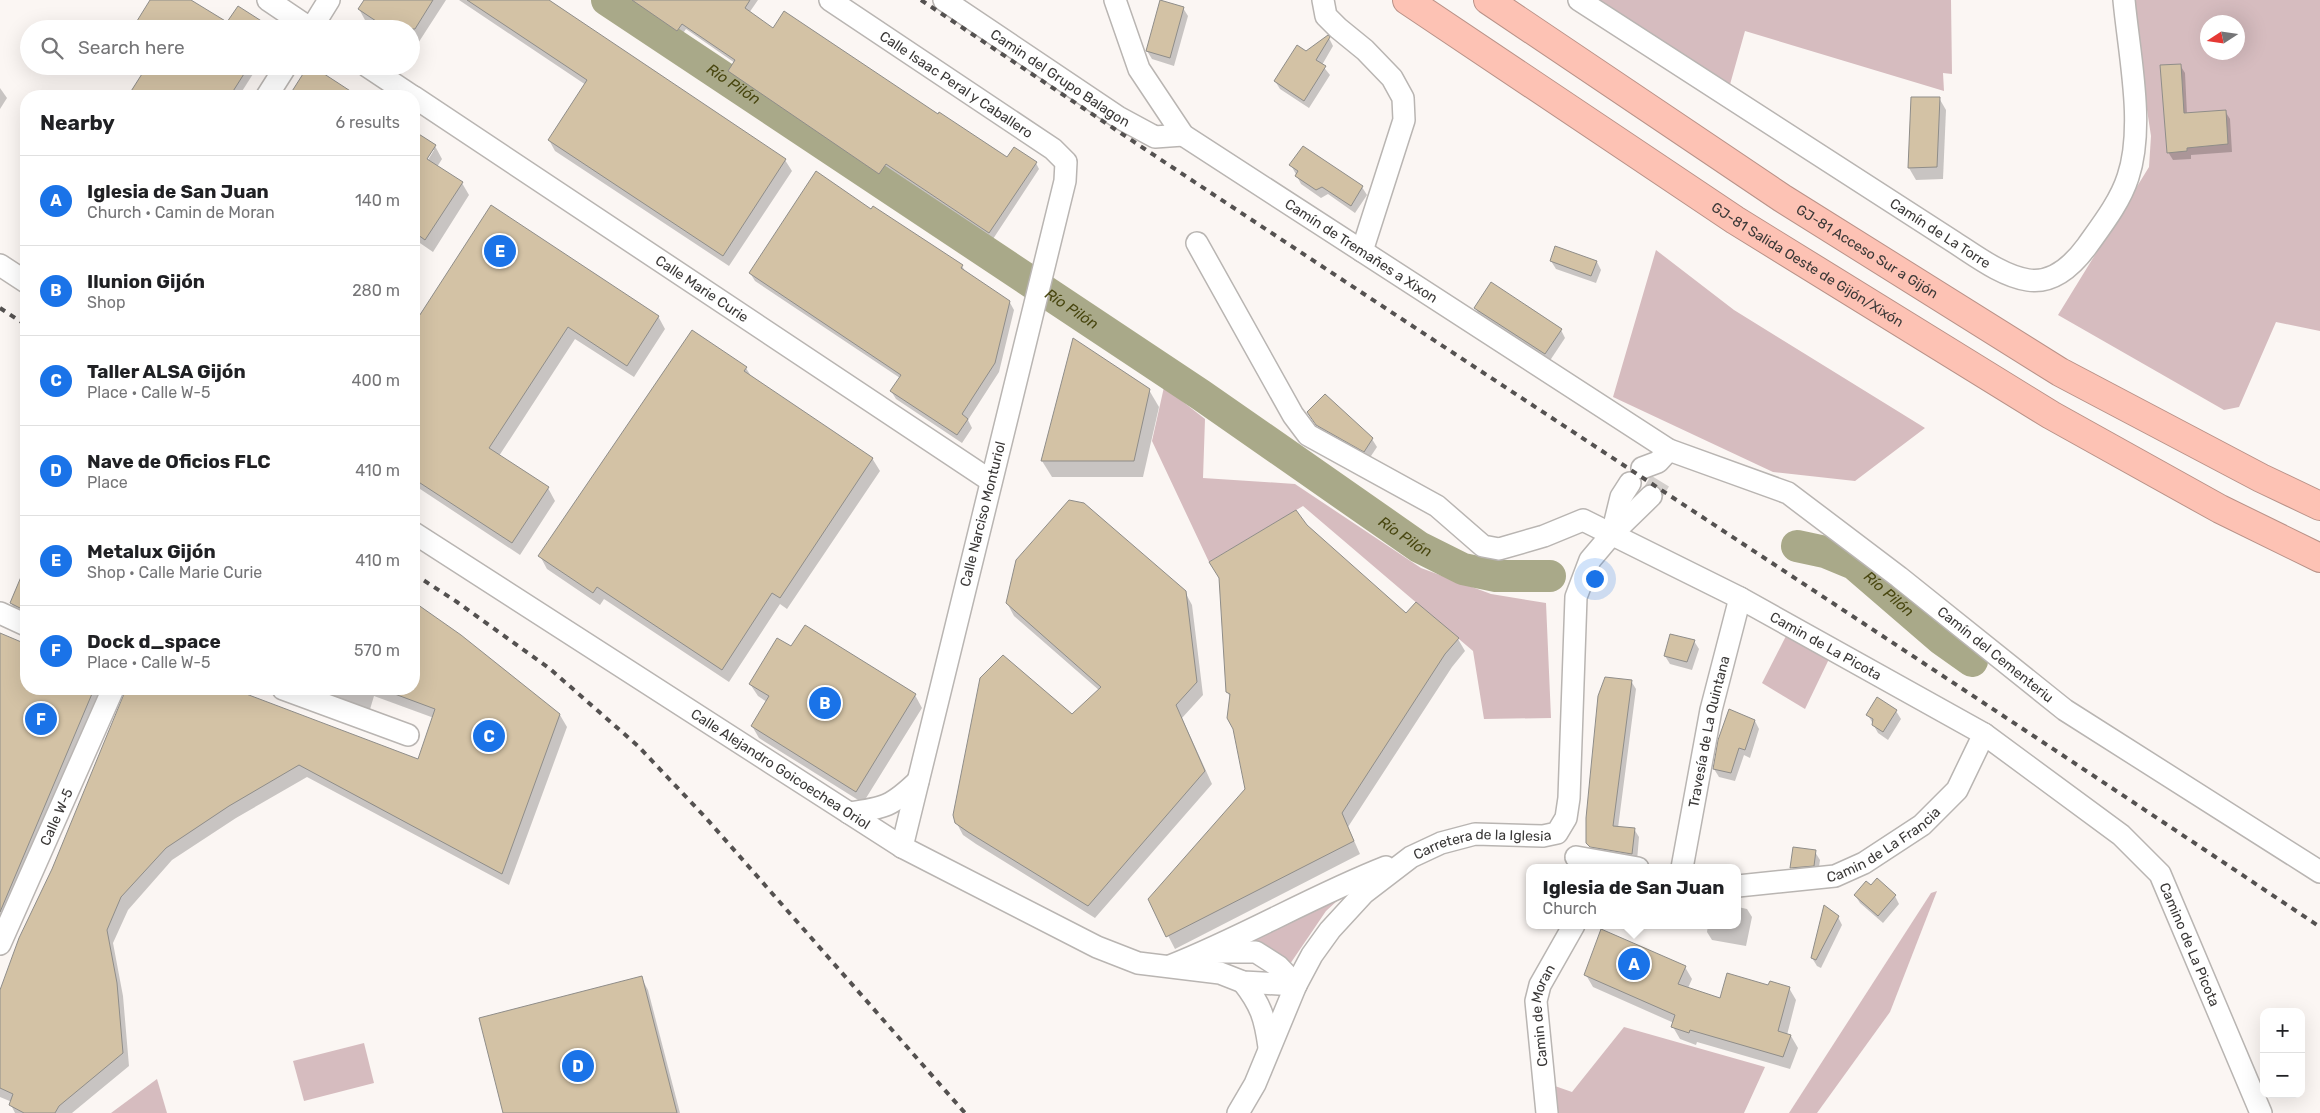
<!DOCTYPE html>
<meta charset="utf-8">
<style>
body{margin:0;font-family:Rubik,sans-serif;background:#f6f6f6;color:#202124}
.controls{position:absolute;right:15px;bottom:15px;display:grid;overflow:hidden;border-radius:10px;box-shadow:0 5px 20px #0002}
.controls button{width:45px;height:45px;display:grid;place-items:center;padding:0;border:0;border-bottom:1px solid #e0e0e0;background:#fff;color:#202124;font:25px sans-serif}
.compass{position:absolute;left:2200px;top:15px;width:45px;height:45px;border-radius:50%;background:#fff;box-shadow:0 5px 20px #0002;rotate:258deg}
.you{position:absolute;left:1594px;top:578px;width:18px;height:18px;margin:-12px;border:4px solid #fff;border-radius:50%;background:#1a73e8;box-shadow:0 0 0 8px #1a73e833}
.badge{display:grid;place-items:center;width:32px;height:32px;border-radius:50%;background:#1a73e8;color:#fff;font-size:16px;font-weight:700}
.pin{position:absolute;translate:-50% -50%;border:2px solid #fff;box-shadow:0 1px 5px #0006}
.popup{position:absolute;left:1526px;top:864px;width:215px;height:65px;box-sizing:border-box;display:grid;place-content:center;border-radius:10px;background:#fff;filter:drop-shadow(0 1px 4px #0005);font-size:16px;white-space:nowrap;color:#757577}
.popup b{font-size:19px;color:#202124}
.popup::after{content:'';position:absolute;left:50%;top:100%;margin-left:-10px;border:10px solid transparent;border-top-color:#fff}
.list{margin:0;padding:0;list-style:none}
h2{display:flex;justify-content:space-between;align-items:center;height:65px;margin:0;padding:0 20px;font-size:21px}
h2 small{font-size:16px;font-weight:400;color:#757577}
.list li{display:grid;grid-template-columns:32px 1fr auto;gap:15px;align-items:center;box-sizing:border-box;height:90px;padding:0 20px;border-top:1px solid #e0e0e0}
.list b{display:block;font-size:19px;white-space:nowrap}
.list p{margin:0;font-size:16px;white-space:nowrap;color:#757577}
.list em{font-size:16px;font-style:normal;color:#757577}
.icon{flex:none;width:28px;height:28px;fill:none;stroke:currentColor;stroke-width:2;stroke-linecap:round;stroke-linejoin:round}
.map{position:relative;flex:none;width:2320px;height:1113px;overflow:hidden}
.search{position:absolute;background:#fff;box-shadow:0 5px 20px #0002;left:20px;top:20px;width:400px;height:55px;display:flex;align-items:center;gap:12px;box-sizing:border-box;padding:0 18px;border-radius:28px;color:#757577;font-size:19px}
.panel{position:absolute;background:#fff;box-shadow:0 5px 20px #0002;left:20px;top:90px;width:400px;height:605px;border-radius:20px}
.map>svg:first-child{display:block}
</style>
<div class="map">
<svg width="2320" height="1113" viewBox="0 0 2320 1113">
<rect width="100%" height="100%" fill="#fbf6f3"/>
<g fill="#d6bcbf" fill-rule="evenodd">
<polygon points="1598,0 1951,0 1952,74 1943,73 1944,91 1745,31 1729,88"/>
<path d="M2135 0H2320V331L2276 322 2239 407 2224 410 2058 315 2149 167 2151 136 2142 77ZM2208 22H2238V52H2208Z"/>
<polygon points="1656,250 1734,310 1925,428 1855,481 1773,472 1613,397"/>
<polygon points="1164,387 1205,419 1203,478 1295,484 1421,568 1491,594 1546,603 1551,718 1484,719 1473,651 1303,506 1209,562 1152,441"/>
<polygon points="1786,636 1829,659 1805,709 1762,683"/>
<polygon points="1348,891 1326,911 1290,964 1247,941"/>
<polygon points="1937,891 1890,1012 1817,1113 1789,1113 1931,893"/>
<polygon points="1624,1027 1765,1067 1744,1113 1558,1113 1552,1085 1572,1092"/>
<polygon points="364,1043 374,1083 304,1101 293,1061"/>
<polygon points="157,1079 167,1113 111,1113"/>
</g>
<g fill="#0003" fill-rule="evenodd">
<polygon points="365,0 446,0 413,51 411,50 411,29 378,29 365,20 359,9"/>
<polygon points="459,0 545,0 785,160 792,171 729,266 555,151 549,140 586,85"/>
<polygon points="628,0 758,0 749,13 773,29 938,115 1007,159 1036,163 1039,169 993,239 890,170 883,179 733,77 729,71 735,63 686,29 681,36"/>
<polygon points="1183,8 1188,16 1174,66 1152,59 1147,51"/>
<polygon points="1329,38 1333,46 1322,65 1330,75 1309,108 1280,89 1275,81 1306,53"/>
<polygon points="2180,65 2185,73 2187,114 2225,111 2230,119 2232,152 2191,155 2191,159 2173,160 2168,152"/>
<polygon points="148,66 258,66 239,96 129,96"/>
<polygon points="310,66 356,96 290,96"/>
<polygon points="0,88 7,98 0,109"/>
<polygon points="1939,98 1946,110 1943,179 1916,180 1909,168"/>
<path d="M416 134 435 146 442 159 437 167 462 183 469 195 433 252 414 239V137ZM431 150H434L425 165 423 163Z"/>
<polygon points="1303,147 1362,187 1367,195 1355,213 1328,194 1321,198 1301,184 1291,165"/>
<polygon points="491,207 658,316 665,329 634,377 575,339 499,456 548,488 555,501 520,555 414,485 414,327"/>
<polygon points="871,211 962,266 967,274 1009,301 1014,310 999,372 968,420 972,428 962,443 896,399 891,391 900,378 755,281 750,273"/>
<polygon points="1551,261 1597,262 1601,270 1596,283 1556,269"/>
<polygon points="1475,308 1561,330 1565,338 1549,362 1480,316"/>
<polygon points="746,368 751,376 872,458 880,471 787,609 780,604 729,682 604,599 600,605 547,569 540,556"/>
<polygon points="1149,390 1159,407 1143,477 1052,477 1042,461"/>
<polygon points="1308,412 1372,439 1377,447 1369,459 1322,433"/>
<polygon points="1306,526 1406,615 1458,639 1465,651 1452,667 1348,827 1360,854 1175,949 1149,899 1246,790 1231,698 1227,692"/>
<polygon points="26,568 26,619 18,615 11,603"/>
<polygon points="1185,592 1192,605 1203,695 1182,718 1212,784 1095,918 976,844 963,835 956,822 1100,691 1014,616 1007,603"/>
<polygon points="414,604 460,636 560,715 567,727 509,885 307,777 236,818 172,860 128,910 113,943 123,996 129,1066 72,1113 15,1113 11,1105 12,1102 0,1097 0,992 53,870 128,689 230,689 419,760 434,718 374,696 368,716 297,689 414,689"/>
<polygon points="805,626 915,695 922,708 863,803 759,738 752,726 767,702 758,696 750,684 792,648"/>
<polygon points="0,634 26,645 26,689 98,689 102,699 0,940"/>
<polygon points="1694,641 1699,649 1692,670 1670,664 1665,656"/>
<polygon points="1631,681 1636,689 1618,828 1634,829 1639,837 1637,861 1593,851 1588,843"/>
<polygon points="1896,711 1901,719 1888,740 1878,733 1868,715"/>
<polygon points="1755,721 1759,729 1750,758 1744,755 1735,781 1719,777 1714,769"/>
<polygon points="1815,852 1820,860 1818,873 1796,875 1792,867"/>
<polygon points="1871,887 1895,896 1899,904 1883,923 1860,903 1855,895"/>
<polygon points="1738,907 1747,909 1752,917 1746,946 1712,940 1707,932 1708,925 1738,925"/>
<polygon points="1838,917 1842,925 1821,968 1817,966 1812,958"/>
<polygon points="1685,967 1692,979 1688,988 1721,999 1769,986 1789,988 1796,1000 1787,1035 1791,1036 1798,1048 1790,1069 1697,1042 1696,1045 1680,1039 1673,1027 1674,1023 1593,987 1586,975"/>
<polygon points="641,977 648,990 680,1113 504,1113"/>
</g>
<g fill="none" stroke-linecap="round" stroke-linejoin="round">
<g stroke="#a9a989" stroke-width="32">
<path id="s1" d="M607 0 1201 395 1419 547 1463 569 1496 576H1550"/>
<path id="s2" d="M1797 546 1825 552 1854 564 1941 639 1972 661"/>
</g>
</g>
<g fill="#d3c2a5" stroke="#8f8d89">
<polygon points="150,0 191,0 227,22 238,6 274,29 132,29"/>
<polygon points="364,0 433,0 415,29 388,29 358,9"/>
<polygon points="467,0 549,0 786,159 723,256 548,140 587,80"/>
<polygon points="632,0 750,0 745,8 773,28 784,11 938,114 939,112 1007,157 1014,147 1037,162 989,233 886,164 879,174 728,71 735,60 682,24 677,31"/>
<polygon points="1160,0 1184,7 1170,58 1146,51"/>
<polygon points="1328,35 1330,37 1316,60 1326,66 1304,101 1274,81 1297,45 1306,51"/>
<polygon points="2181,64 2184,113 2226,110 2228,144 2187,148 2187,151 2167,153 2160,65"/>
<polygon points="147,66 249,66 230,96 128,96"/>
<polygon points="308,66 312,66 358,96 289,96"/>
<polygon points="1911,97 1940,97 1937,167 1908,168"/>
<polygon points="414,131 436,145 427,159 463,182 425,240 414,232"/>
<polygon points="1303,146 1363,186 1351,206 1322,187 1316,190 1295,176 1298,171 1289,165"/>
<polygon points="816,171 871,209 873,206 963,265 961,268 1010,301 995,363 962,414 968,419 957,435 890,391 901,375 749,273"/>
<polygon points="491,205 659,316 627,366 568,327 489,448 549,487 512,543 414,479 414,324"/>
<polygon points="1555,246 1597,261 1591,276 1550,261"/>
<polygon points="1491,282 1562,329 1545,354 1474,308"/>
<polygon points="692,330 747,367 744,371 873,458 780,598 772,593 722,670 597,587 593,593 538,556"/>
<polygon points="1073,338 1150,389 1134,461 1041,461"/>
<polygon points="1325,394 1373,438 1364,452 1316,425 1307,412"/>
<polygon points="1069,500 1084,503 1186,591 1197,682 1176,705 1205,771 1088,906 968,832 955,823 953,815 980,678 1003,655 1072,714 1101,687 1006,603 1016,560"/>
<polygon points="1296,510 1307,525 1406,613 1416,602 1459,638 1445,654 1342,813 1354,841 1166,937 1148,899 1245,789 1233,729 1227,718 1230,694 1226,692 1219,578 1209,562"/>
<polygon points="26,565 26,611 10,603"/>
<polygon points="414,602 461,635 560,714 502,874 299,765 229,806 166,848 121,897 107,930 117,983 123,1053 59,1106 55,1113 24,1113 9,1105 13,1094 0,1088 0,990 19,938 52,869 126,689 233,689 418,759 435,709 384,690 414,689"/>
<polygon points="805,625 916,694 856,792 751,726 769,696 749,684 777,638 791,646"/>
<polygon points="0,633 26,644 26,689 94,689 0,912"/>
<polygon points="1670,634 1695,640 1687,662 1664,656"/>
<polygon points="1605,677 1632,680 1613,826 1635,828 1632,854 1590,847 1586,843 1586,818 1598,696"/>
<polygon points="1877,697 1897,710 1883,732 1872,725 1873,719 1866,715"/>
<polygon points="1729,709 1755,720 1745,750 1739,748 1731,773 1713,769 1718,740"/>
<polygon points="1793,847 1816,850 1814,866 1790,868"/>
<polygon points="1877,878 1896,895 1878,916 1854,895 1866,881 1871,885"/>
<polygon points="1824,905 1839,916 1816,960 1811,958"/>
<polygon points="1601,929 1686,966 1678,984 1720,998 1727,973 1768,985 1770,981 1790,987 1778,1031 1791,1035 1783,1057 1690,1030 1689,1033 1671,1027 1675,1015 1584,975"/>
<polygon points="642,976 677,1113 503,1113 479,1018"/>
</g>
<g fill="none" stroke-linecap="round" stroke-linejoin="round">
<polyline stroke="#d4d0cd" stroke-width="21" stroke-dasharray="21 11" stroke-linecap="butt" points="1651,496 1660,481"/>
<g stroke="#b9b5b2" stroke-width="24">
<g id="minor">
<polyline points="268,0 271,2 311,29 329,0"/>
<path id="s3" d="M830 0 1053 149 1066 162 1065 181 902 847"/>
<path id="s4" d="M944 0 1118 117 1155 137 1183 135"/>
<path id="s5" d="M1115 0 1139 69 1183 135 1669 450 1788 493 1899 577 2065 710 2320 872"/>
<polyline points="1323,0 1326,16 1338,28 1365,50 1392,78 1403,98 1404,120 1362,251"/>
<path id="s6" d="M1579 0 1954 242C1976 256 2002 276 2028 280 2053 284 2073 265 2087 246 2102 225 2120 202 2128 177 2145 126 2129 54 2124 0"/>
<polyline points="367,66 412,96"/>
<polyline points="267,96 286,66"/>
<path id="s7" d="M414 97 991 481"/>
<path id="s8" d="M1197 243 1293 415 1308 435 1437 506 1483 546 1499 549 1544 536 1583 520 1740 598 1984 734 2121 835 2160 874 2261 1113"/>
<polyline points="0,265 26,282"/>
<polyline points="1642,468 1658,462 1669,450"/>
<path id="s9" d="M414 533 902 847 1097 947 1138 963 1220 973 1243 982 1296 985"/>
<polyline points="1612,534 1621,497 1630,483"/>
<polyline points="0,613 26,625"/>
<polyline points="283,689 408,735"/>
<path d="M849 813C885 808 892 806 918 781"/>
<polyline points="1576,857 1638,868"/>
<path id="s10" d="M1682 868 1711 710 1740 598"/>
<path id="s11" d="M1738 886 1835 876 1864 863 1922 825 1957 790 1984 734"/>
<path id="s12" d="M0 944 113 689"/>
<polyline points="1213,952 1256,952 1278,966 1296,985"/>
<path d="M1170 966C1244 937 1312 896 1386 867"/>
<path d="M1243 982C1261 1005 1265 1018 1269 1047"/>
<path id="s13" d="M1238 1113 1255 1084 1296 985 1312 955 1330 930 1364 893 1411 857 1441 843 1475 834 1543 836 1557 833 1566 818 1569 798 1576 597 1590 560 1612 534 1651 496"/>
<path id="s14" d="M1547 1113 1536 1001 1540 985 1574 925"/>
</g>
</g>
<g stroke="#b99288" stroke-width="30">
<g id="highway">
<path id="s15" d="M1407 0 1735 220 2051 415 2220 509 2320 558"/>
<path id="s16" d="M1488 0 1782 198 2060 372 2261 478 2320 506"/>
</g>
</g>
<use href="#minor" stroke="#fff" stroke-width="21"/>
<use href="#highway" stroke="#fdc2b4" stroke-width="28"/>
<g stroke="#545150" stroke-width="4" stroke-dasharray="6 6" stroke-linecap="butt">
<path d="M921 0C1386 311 1855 615 2320 927"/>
<polyline points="0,308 26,325"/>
<polyline points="414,574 457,602 549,668 638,746 706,818 965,1113"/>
</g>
</g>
<g text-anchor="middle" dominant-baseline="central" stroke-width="5" stroke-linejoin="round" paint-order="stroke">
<g font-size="14" fill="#3a3837" stroke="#fff">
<text stroke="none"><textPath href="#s4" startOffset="140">Camin del Grupo Balagon</textPath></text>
<text stroke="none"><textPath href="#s3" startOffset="152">Calle Isaac Peral y Caballero</textPath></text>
<text stroke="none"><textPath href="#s6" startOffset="430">Camín de La Torre</textPath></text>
<text stroke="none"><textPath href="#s5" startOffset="365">Camín de Tremañes a Xixon</textPath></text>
<text stroke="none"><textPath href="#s16" startOffset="455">GJ-81 Acceso Sur a Gijón</textPath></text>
<text stroke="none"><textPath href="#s15" startOffset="480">GJ-81 Salida Oeste de Gijón/Xixón</textPath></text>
<text stroke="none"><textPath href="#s7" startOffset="346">Calle Marie Curie</textPath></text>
<text transform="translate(983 514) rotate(-76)">Calle Narciso Monturiol</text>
<text stroke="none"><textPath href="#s8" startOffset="809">Camin de La Picota</textPath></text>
<text stroke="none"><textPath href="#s5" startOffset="1121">Camín del Cementeriu</textPath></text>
<text stroke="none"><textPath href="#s10" startOffset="139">Travesía de La Quintana</textPath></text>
<text stroke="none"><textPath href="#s9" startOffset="436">Calle Alejandro Goicoechea Oriol</textPath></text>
<text stroke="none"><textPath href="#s12" startOffset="139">Calle W-5</textPath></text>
<text stroke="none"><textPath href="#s11" startOffset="155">Camin de La Francia</textPath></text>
<text stroke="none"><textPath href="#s13" startOffset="389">Carretera de la Iglesia</textPath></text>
<text stroke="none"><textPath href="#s8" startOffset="1292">Camino de La Picota</textPath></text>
<text stroke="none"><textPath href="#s14" startOffset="99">Camin de Moran</textPath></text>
</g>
<g font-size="15" font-style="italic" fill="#48460f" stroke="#fff">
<text stroke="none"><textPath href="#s1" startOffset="152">Río Pilón</textPath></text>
<text stroke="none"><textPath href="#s1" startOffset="558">Río Pilón</textPath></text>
<text stroke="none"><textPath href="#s1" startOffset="962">Río Pilón</textPath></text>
<text stroke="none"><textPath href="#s2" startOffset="106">Río Pilón</textPath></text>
</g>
</g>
</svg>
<div class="controls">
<button>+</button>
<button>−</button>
</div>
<svg class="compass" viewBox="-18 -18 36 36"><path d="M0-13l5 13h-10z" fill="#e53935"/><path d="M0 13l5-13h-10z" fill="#757577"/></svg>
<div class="you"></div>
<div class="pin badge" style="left:1634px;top:964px">A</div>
<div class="popup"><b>Iglesia de San Juan</b>Church</div>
<div class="pin badge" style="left:825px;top:703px">B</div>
<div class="pin badge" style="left:489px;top:736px">C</div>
<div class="pin badge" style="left:578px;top:1066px">D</div>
<div class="pin badge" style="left:500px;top:251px">E</div>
<div class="pin badge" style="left:41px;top:719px">F</div>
<div class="search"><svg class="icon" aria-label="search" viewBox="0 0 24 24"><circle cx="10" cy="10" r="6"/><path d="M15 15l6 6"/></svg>Search here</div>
<section class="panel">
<h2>Nearby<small>6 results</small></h2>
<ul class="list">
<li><span class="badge">A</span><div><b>Iglesia de San Juan</b><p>Church · Camin de Moran</p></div><em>140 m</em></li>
<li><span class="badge">B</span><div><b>Ilunion Gijón</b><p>Shop</p></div><em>280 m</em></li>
<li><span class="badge">C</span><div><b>Taller ALSA Gijón</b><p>Place · Calle W-5</p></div><em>400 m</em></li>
<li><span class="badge">D</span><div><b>Nave de Oficios FLC</b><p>Place</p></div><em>410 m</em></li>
<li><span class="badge">E</span><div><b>Metalux Gijón</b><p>Shop · Calle Marie Curie</p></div><em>410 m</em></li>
<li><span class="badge">F</span><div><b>Dock d_space</b><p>Place · Calle W-5</p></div><em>570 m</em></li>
</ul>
</section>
</div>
